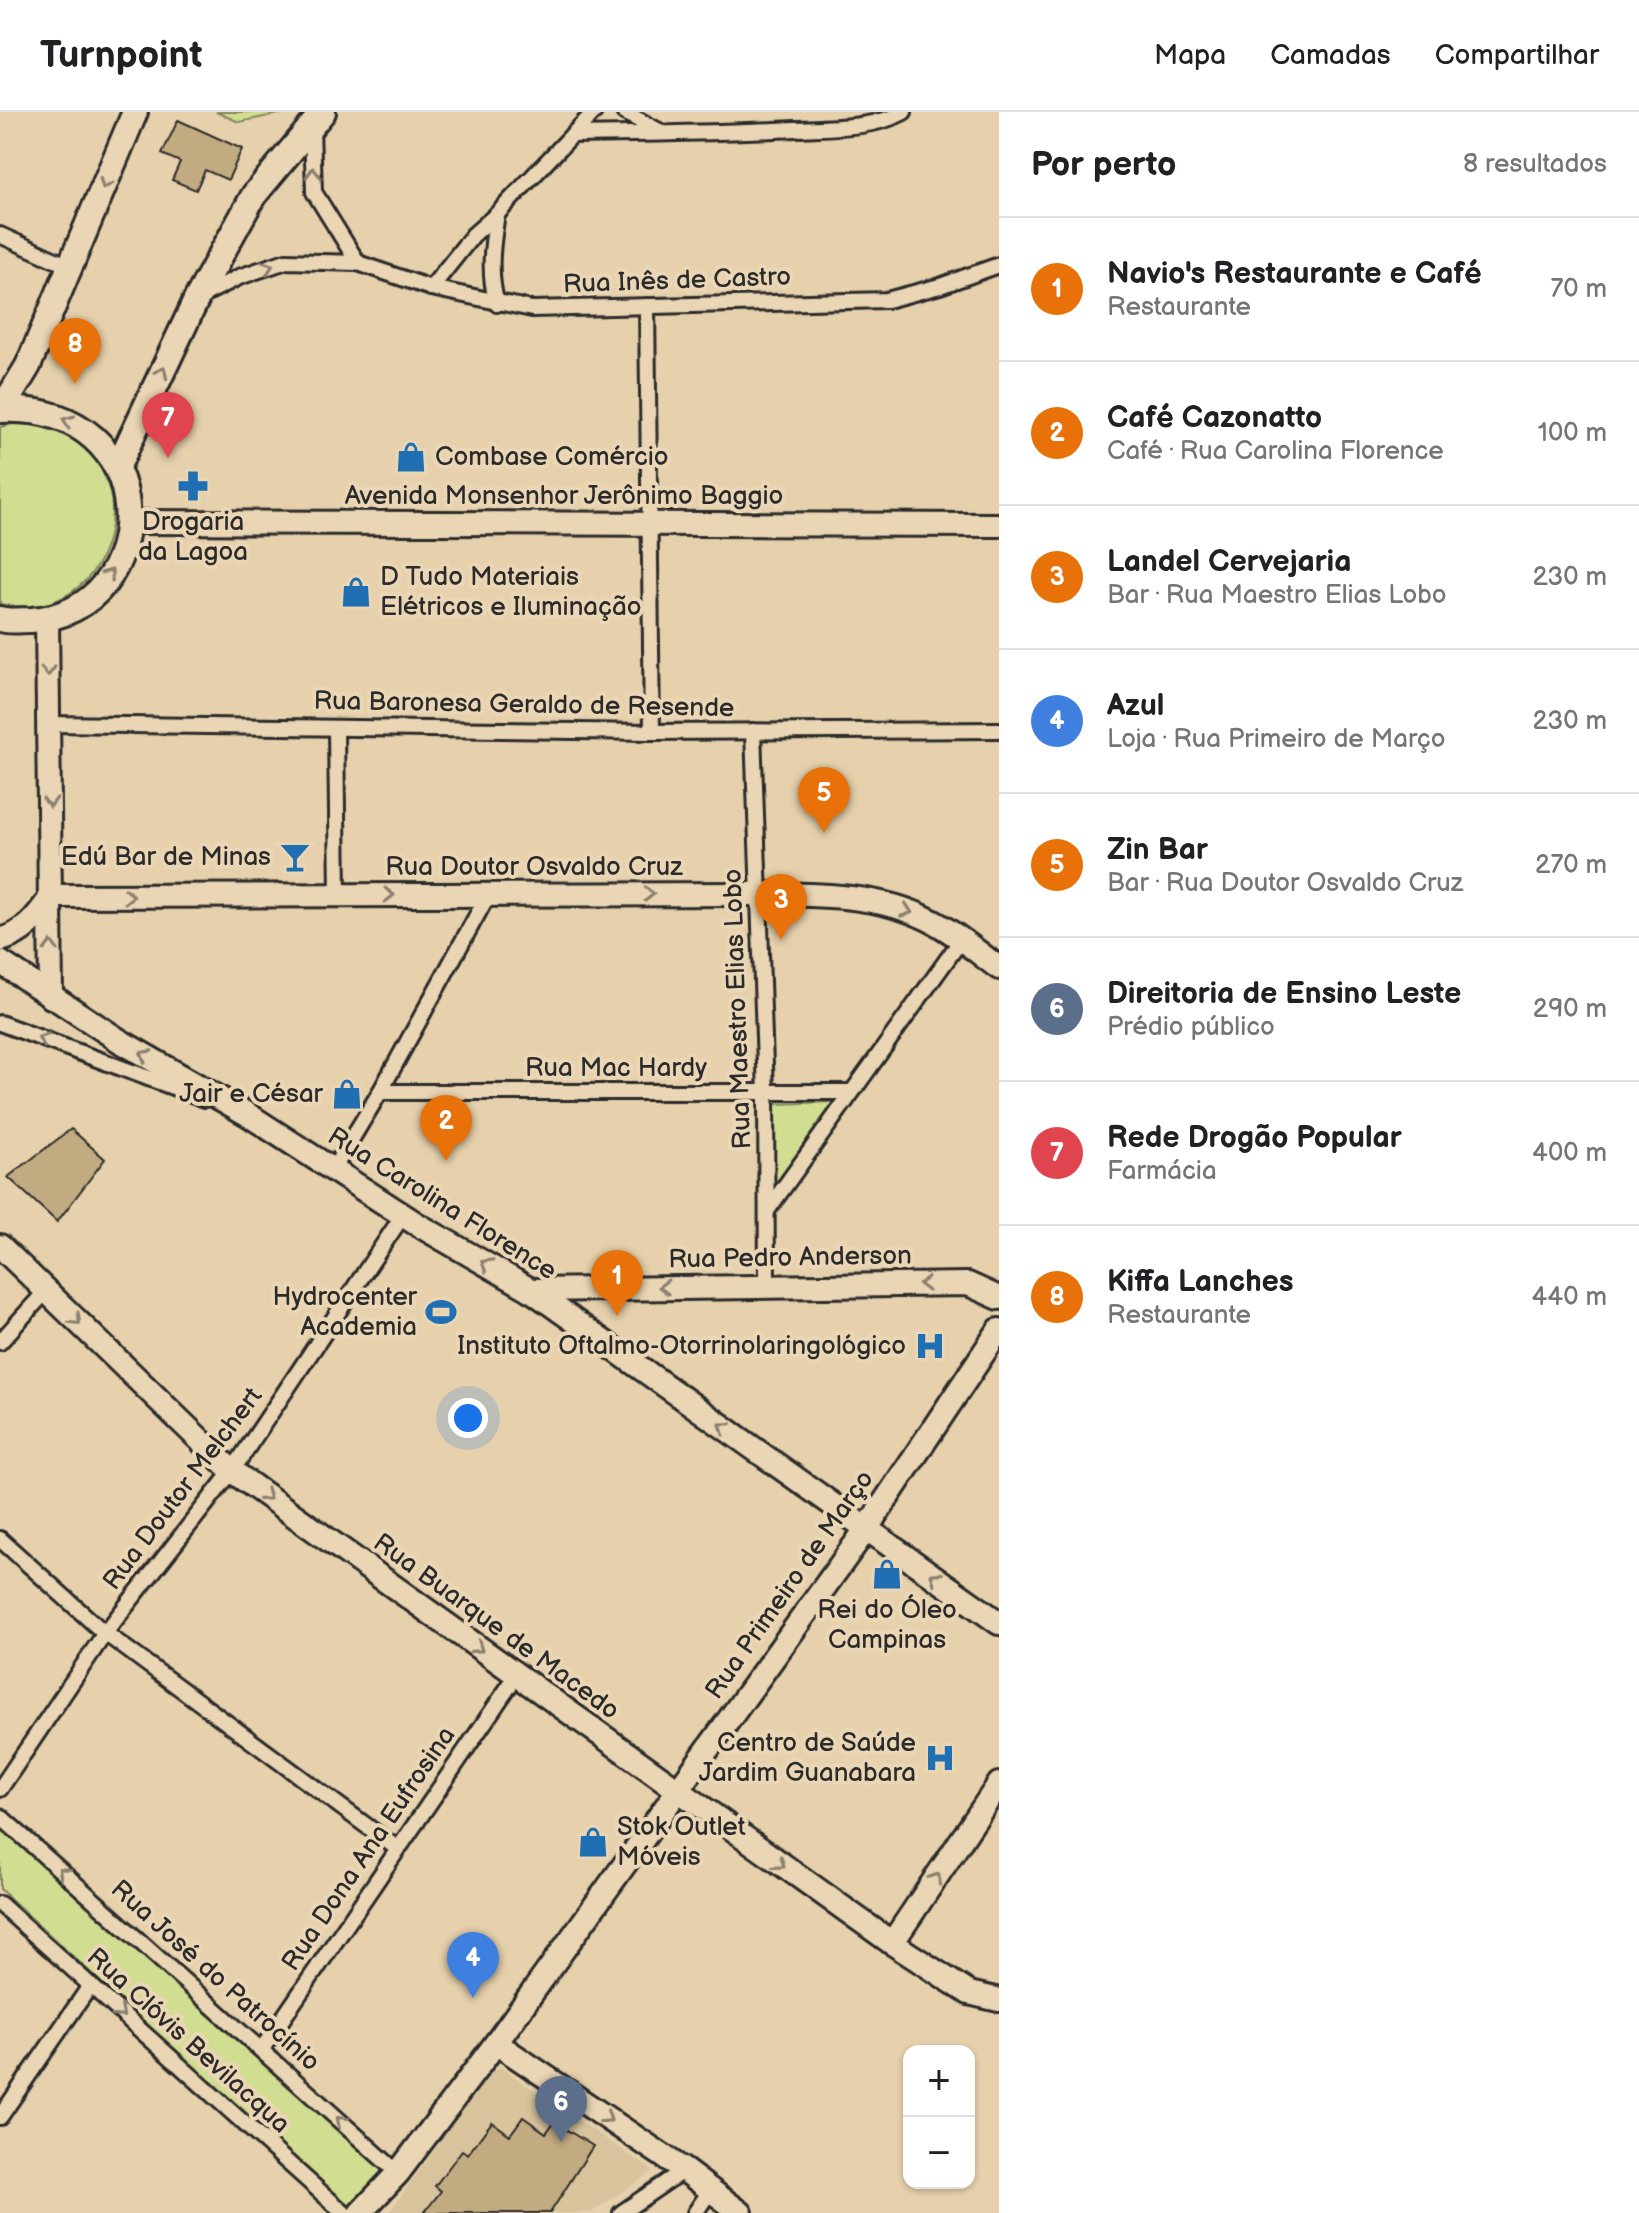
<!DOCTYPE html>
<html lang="pt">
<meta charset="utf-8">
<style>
body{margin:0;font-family:"Balsamiq Sans",sans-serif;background:#f6f6f6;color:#202124}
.controls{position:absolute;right:24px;bottom:24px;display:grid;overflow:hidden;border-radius:16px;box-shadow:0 2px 6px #0004}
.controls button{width:72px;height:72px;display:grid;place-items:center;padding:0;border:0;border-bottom:2px solid #e0e0e0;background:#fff;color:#202124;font:40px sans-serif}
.you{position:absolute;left:468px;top:1306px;width:28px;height:28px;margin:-20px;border:6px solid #fff;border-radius:50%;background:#1a73e8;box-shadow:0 0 0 12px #1a73e833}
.badge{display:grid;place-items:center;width:52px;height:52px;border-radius:50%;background:#111827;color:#fff;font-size:26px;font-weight:700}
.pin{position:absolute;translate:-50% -66px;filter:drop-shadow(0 2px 4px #0008)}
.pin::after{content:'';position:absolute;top:42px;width:28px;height:24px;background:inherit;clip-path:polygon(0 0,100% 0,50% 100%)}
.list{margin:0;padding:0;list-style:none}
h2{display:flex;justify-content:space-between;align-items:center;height:104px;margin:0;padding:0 32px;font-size:34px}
h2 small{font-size:26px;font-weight:400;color:#757577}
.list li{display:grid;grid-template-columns:52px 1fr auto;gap:24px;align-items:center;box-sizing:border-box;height:144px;padding:0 32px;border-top:2px solid #e0e0e0}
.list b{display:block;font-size:30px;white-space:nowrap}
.list p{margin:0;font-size:26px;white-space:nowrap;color:#757577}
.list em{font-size:26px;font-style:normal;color:#757577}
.map{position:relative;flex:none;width:999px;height:2101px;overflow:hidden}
header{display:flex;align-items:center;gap:48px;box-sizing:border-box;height:112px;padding:0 40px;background:#fff;border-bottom:2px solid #e0e0e0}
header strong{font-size:38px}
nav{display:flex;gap:44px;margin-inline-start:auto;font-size:28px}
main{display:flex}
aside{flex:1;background:#fff}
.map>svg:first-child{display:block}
</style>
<header>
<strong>Turnpoint</strong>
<nav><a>Mapa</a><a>Camadas</a><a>Compartilhar</a></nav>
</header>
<main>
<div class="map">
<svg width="999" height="2101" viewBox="0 0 999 2101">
<rect width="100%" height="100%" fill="#e6d1ac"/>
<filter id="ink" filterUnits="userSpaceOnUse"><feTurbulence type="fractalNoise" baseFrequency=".0125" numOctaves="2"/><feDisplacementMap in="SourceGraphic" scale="16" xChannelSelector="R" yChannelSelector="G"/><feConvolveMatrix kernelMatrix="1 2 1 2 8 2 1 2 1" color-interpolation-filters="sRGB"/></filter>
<g filter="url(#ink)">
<polygon fill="#d8c39d" points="501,1956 653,2059 591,2101 389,2101 490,1960"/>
<g fill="#d1dd90" stroke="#7e845e" stroke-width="2">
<polygon points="216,0 289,0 239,10"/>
<path d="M13 312C23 312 34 312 44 314 158 344 118 518 0 492V315Z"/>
<polygon points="834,990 774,1074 774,992"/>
<polygon points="0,1708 398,2061 351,2101 0,1777"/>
</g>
<g fill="#c3ab81" stroke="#2b2b2b" stroke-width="2">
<polygon points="178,8 242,37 228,68 205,58 196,78 172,68 180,50 162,42"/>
<polygon points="71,1017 105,1047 57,1110 8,1065"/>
<polygon points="523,2005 546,2021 554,2010 593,2034 550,2101 424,2101 441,2079 435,2074 462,2038 468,2042 492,2010 510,2023"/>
</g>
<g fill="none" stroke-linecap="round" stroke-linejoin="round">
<g stroke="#2b2b2b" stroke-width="20">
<g id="street">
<polyline points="624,0 659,19"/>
<polyline points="312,16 314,80 358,151"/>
<path d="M572 23C647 22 721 21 795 17 832 15 872 17 904 0"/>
<polyline points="0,123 71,155"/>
<polyline points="431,176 473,123 497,102 594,0"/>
<polyline points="199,185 239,165 286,149 358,151 431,176 532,197 887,188 940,174 999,153"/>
<path d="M497 192C488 161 492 133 497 102"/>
<polyline points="647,194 652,620"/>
<polyline points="49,612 652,620 999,618"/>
<polyline points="336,616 338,783"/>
<polyline points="753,619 766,981 767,1173"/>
<polyline points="0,911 205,987"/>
<polyline points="380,980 851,980"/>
<polyline points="333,1058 380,980 488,783"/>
<polyline points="767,1099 961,828"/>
<polyline points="0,1230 46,1179"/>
<polyline points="0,1427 101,1518 398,1737"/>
<polyline points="0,1677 105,1521 232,1359 403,1103"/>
<polyline points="0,1704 398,2061"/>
<polyline points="0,1792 344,2101"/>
<polyline points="262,1937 516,1564"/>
<polyline points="0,2005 90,1874"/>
<polyline points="621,2101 684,2058"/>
<polyline points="695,2101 710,2079"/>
</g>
</g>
<g stroke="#2b2b2b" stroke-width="28">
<g id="secondary">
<polyline points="128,410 999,413"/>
<polyline points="47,507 51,885"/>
<path d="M51 784 758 782C814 783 876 781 928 807 953 819 976 839 999 856"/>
<path d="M0 828C24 822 37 805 51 785"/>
<polyline points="0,850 120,929 247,1002 415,1111 531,1178 999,1511"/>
<polyline points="0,1134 232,1359 892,1831 969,1881 999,1888"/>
<polyline points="531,1178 968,1172 999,1186"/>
<polyline points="892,1831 999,1672"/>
<polyline points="496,1931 684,2058 741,2101"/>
<polyline points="360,2101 398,2061 496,1931 867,1416 999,1218"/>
</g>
</g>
<g stroke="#2b2b2b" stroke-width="30">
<g id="primary">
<polyline points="0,294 11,282 28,254 135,0"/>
<path d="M0 298C166 289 163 501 31 508 20 508 10 510 0 507"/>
<polyline points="117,356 197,186 254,83 323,0"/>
</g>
</g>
<use href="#street" stroke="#ead6b4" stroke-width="14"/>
<use href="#secondary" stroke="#ead6b4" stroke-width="22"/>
<use href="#primary" stroke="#ead6b4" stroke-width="24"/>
</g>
<defs><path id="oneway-chevron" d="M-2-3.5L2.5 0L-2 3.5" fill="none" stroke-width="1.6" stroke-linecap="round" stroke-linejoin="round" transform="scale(2)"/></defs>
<g stroke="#8a8070">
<use href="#oneway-chevron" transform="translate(313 61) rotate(-92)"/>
<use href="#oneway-chevron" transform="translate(105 72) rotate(113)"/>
<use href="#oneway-chevron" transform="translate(268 155) rotate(-19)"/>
<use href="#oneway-chevron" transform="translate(162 260) rotate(-64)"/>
<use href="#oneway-chevron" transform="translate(68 309) rotate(-157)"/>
<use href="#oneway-chevron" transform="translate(109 462) rotate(-53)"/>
<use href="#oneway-chevron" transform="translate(48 559) rotate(89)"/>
<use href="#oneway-chevron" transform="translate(50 690) rotate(89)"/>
<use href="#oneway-chevron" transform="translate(649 782)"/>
<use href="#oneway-chevron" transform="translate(389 783)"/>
<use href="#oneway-chevron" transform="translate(129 784)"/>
<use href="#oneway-chevron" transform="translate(907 799) rotate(20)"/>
<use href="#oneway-chevron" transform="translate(51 834) rotate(-90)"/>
<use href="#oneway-chevron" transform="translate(43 927) rotate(-160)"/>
<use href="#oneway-chevron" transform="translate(145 943) rotate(-150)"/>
<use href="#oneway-chevron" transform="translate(486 1152) rotate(-150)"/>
<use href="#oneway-chevron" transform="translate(924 1172) rotate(180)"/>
<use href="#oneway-chevron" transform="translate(664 1175) rotate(179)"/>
<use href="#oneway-chevron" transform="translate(76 1208) rotate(44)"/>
<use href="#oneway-chevron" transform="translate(724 1315) rotate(-145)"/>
<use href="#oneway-chevron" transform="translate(266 1384) rotate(36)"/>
<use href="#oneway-chevron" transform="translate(935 1465) rotate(-145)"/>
<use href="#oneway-chevron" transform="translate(478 1536) rotate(36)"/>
<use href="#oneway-chevron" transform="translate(780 1752) rotate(35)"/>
<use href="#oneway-chevron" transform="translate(63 1760) rotate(-138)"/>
<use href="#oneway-chevron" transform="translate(936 1766) rotate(-56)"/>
<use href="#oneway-chevron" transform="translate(120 1901) rotate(42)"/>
<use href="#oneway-chevron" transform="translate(607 2006) rotate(34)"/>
<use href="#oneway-chevron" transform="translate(341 2009) rotate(-138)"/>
</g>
</g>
<defs>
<g id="shop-bare" transform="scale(2.4)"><path d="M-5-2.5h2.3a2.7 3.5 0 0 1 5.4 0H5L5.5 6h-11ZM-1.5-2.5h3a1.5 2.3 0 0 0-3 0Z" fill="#1f6fb2" stroke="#ead6b4" stroke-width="2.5" paint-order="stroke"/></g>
<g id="pharmacy-bare" transform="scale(2.4)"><path d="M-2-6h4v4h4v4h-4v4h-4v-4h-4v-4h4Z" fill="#1f6fb2" stroke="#ead6b4" stroke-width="2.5" paint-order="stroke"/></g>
<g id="bar-bare" transform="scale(2.4)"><path d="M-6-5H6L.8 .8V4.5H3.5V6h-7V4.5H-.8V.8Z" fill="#1f6fb2" stroke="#ead6b4" stroke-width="2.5" paint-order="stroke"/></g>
<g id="stadium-bare" transform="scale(2.4)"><path d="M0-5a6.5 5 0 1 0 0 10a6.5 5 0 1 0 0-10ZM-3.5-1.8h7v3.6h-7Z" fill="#1f6fb2" stroke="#ead6b4" stroke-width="2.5" paint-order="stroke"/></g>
<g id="hospital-bare" transform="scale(2.4)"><path d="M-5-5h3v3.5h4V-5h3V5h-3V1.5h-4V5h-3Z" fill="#1f6fb2" stroke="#ead6b4" stroke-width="2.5" paint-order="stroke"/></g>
</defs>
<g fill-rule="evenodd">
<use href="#shop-bare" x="411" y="345"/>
<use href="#pharmacy-bare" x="193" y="374"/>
<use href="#shop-bare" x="356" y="480"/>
<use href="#bar-bare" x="295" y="745"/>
<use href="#shop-bare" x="347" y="982"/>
<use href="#stadium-bare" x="441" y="1200"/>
<use href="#hospital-bare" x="930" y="1234"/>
<use href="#shop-bare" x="887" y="1462"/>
<use href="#hospital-bare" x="940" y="1646"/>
<use href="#shop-bare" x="593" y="1730"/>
</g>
<g text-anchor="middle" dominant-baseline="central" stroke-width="8" stroke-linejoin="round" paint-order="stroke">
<g font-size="26" fill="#2b2b2b" stroke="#ead6b4">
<text transform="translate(677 169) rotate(-2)">Rua Inês de Castro</text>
<text x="564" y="384">Avenida Monsenhor Jerônimo Baggio</text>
<text transform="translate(524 593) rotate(1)">Rua Baronesa Geraldo de Resende</text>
<text x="534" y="755">Rua Doutor Osvaldo Cruz</text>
<text transform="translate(738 897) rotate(-92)">Rua Maestro Elias Lobo</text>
<text x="616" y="956">Rua Mac Hardy</text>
<text transform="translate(442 1092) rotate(32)">Rua Carolina Florence</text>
<text transform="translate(790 1146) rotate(-1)">Rua Pedro Anderson</text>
<text transform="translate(183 1377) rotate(-53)">Rua Doutor Melchert</text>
<text transform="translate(790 1473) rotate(-55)">Rua Primeiro de Março</text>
<text transform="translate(496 1515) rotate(36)">Rua Buarque de Macedo</text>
<text transform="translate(369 1737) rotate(-56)">Rua Dona Ana Eufrosina</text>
<text transform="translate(215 1864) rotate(42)">Rua José do Patrocínio</text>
<text transform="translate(188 1929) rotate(42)">Rua Clóvis Bevilacqua</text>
</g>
<g font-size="26" fill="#2b2b2b" stroke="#ead6b4" text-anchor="end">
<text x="435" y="345" text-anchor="start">Combase Comércio</text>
<text x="193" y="410" text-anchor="middle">Drogaria<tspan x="193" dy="30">da Lagoa</tspan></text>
<text x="380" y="465" text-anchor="start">D Tudo Materiais<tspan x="380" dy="30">Elétricos e Iluminação</tspan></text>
<text x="271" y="745">Edú Bar de Minas</text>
<text x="323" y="982">Jair e César</text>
<text x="417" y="1185">Hydrocenter<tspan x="417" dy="30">Academia</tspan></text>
<text x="906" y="1234">Instituto Oftalmo-Otorrinolaringológico</text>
<text x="887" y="1498" text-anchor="middle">Rei do Óleo<tspan x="887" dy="30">Campinas</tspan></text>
<text x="916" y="1631">Centro de Saúde<tspan x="916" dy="30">Jardim Guanabara</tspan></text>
<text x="617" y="1715" text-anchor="start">Stok Outlet<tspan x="617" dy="30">Móveis</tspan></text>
</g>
</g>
</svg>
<div class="controls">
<button>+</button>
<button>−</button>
</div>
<div class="you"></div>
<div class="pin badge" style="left:617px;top:1204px;background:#e8710a">1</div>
<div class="pin badge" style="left:446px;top:1049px;background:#e8710a">2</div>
<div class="pin badge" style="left:781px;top:828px;background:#e8710a">3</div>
<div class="pin badge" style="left:473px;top:1886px;background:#3f7fe0">4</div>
<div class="pin badge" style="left:824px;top:721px;background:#e8710a">5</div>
<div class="pin badge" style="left:561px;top:2030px;background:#5c6f8a">6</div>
<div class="pin badge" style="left:168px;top:346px;background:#e0444e">7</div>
<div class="pin badge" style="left:75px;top:272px;background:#e8710a">8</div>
</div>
<aside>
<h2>Por perto<small>8 resultados</small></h2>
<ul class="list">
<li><span class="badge" style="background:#e8710a">1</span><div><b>Navio's Restaurante e Café</b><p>Restaurante</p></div><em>70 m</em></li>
<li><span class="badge" style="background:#e8710a">2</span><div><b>Café Cazonatto</b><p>Café · Rua Carolina Florence</p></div><em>100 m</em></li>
<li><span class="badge" style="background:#e8710a">3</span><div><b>Landel Cervejaria</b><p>Bar · Rua Maestro Elias Lobo</p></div><em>230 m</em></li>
<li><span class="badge" style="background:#3f7fe0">4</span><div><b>Azul</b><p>Loja · Rua Primeiro de Março</p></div><em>230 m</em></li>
<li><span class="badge" style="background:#e8710a">5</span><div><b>Zin Bar</b><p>Bar · Rua Doutor Osvaldo Cruz</p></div><em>270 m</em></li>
<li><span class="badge" style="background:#5c6f8a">6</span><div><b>Direitoria de Ensino Leste</b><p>Prédio público</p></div><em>290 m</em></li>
<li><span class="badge" style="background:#e0444e">7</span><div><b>Rede Drogão Popular</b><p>Farmácia</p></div><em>400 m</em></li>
<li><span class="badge" style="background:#e8710a">8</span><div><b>Kiffa Lanches</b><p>Restaurante</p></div><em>440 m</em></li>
</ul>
</aside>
</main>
